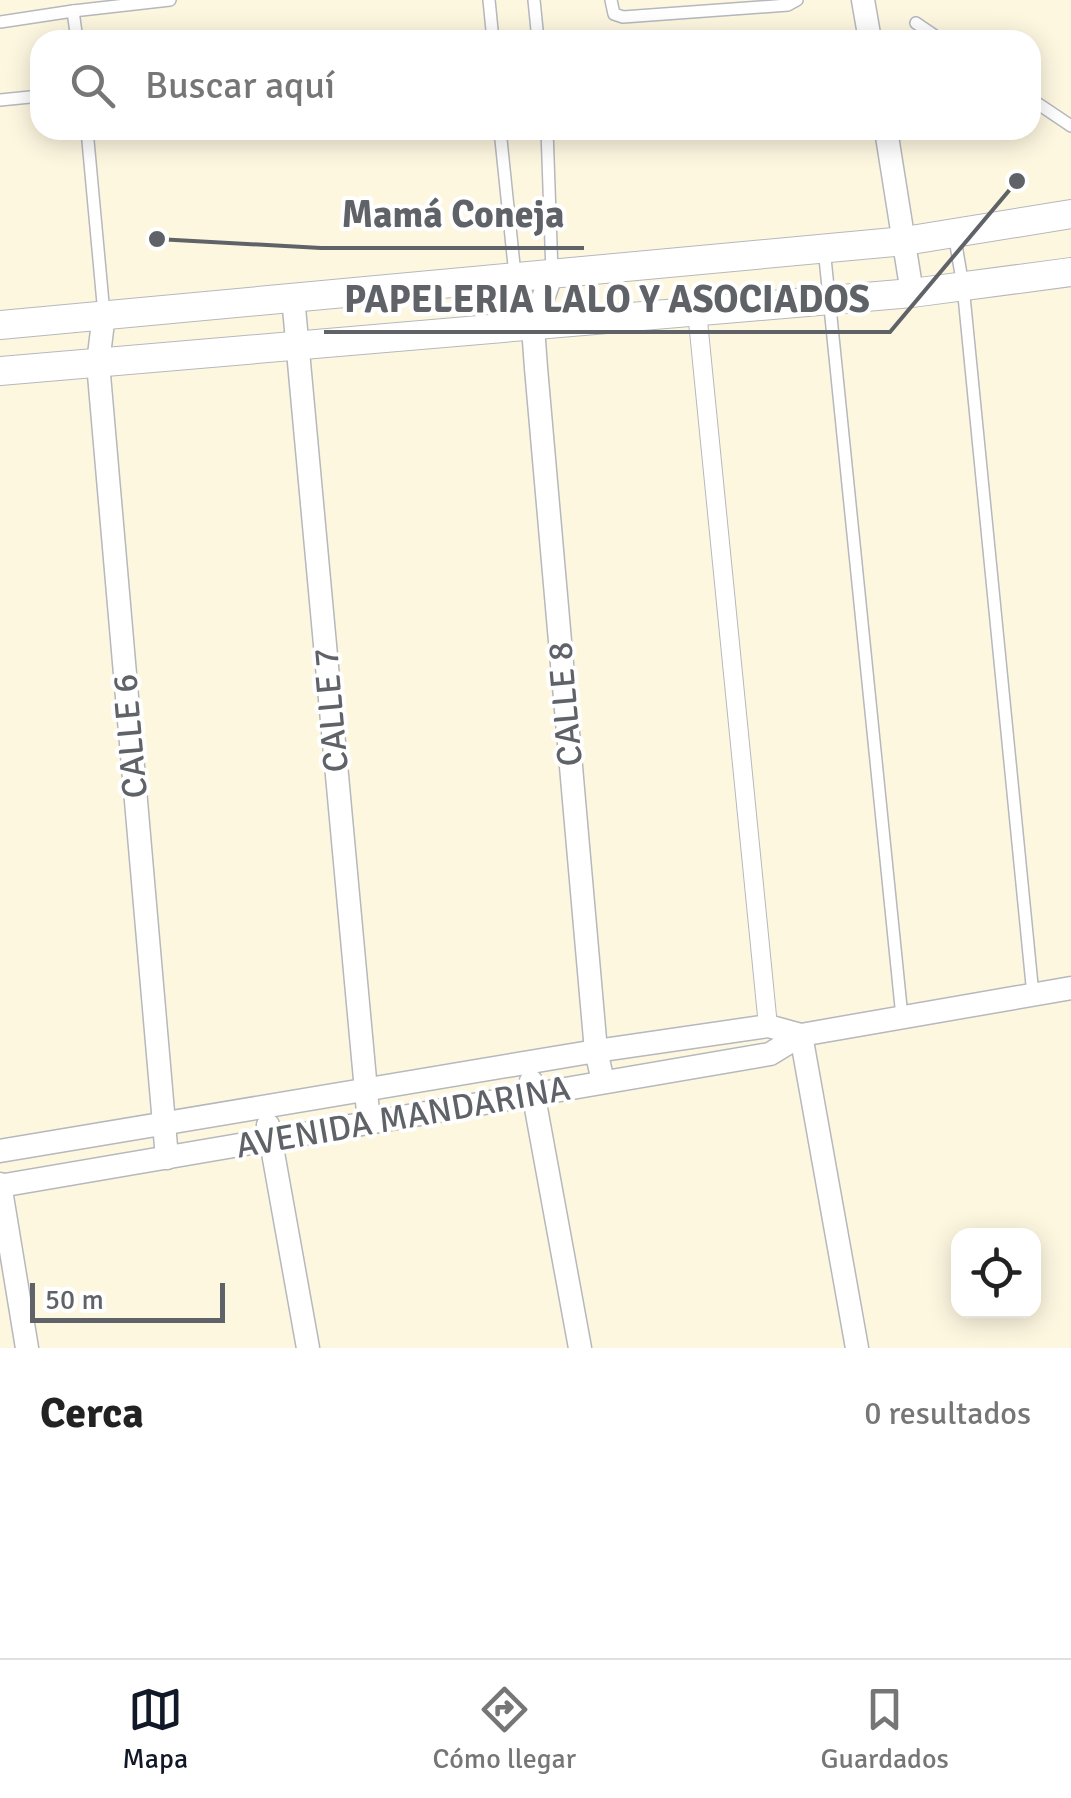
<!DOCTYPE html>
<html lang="es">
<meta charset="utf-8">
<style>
body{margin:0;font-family:Signika,sans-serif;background:#f2f2f2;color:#222}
.controls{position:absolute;right:30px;bottom:30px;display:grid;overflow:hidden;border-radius:20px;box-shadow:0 5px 25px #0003}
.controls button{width:90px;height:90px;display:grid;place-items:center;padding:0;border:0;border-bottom:2px solid #e0e0e0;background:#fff;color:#222;font:50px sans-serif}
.scale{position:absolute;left:30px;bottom:25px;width:195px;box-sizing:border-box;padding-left:10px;border:5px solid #5f6368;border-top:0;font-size:28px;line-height:35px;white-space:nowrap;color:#5f6368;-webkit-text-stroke:8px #fff;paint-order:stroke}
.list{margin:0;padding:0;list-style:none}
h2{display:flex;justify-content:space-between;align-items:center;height:130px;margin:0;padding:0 40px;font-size:42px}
h2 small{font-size:32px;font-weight:400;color:#767676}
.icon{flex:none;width:55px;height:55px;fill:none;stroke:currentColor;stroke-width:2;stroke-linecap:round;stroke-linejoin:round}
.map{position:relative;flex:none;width:1071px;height:1348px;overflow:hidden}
.search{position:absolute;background:#fff;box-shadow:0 5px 25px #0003;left:30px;right:30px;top:30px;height:110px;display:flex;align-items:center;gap:25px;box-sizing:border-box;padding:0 35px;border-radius:30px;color:#767676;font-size:38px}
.sheet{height:310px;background:#fff}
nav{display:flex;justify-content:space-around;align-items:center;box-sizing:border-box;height:140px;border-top:2px solid #e0e0e0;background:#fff;font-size:28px;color:#767676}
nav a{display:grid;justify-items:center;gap:5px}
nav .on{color:#111827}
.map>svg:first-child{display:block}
</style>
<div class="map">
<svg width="1071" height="1348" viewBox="0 0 1071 1348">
<rect width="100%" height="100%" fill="#f1efe8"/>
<path fill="#fef7e0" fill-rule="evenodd" d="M0 0H1071V1348H0ZM40 40H1031V130H40ZM958 1236H1034V1310H958Z"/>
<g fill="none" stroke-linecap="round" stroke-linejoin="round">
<g stroke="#b5b8bc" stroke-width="14">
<g id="service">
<polyline points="489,0 493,40"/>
<polyline points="534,0 538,40"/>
<polyline points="611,0 614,14 623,17 788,5 797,0"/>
<polyline points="73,11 170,0"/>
<polyline points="0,22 73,11 77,40"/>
<polyline points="916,23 941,40"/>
<polyline points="1031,99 1071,126"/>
<polyline points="0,100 40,96"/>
<polyline points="87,130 104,314"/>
<polyline points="500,130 515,275"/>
<polyline points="547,130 552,273"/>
<polyline points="954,233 963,286 1033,995"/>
<polyline points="824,248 902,1017"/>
</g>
</g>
<g stroke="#b5b8bc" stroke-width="20">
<polyline id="pedestrian" points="697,311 768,1026"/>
</g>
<g stroke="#b5b8bc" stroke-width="25">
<g id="minor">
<polyline points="863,0 870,40"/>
<polyline points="886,130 912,293"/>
<polyline points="552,273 533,327 536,368 596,1051 603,1081"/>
<polyline points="515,277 533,327"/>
<polyline points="293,297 369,1123"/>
<polyline points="104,314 98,363 167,1158"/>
<polyline points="801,1035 857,1348"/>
<polyline points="531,1081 580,1348"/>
<polyline points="268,1125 308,1348"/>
<polyline points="0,1151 596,1051 768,1026 801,1035"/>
<polyline points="0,1184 27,1348"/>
<polyline points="0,1186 770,1054 801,1035 1071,988"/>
</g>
</g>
<g stroke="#b5b8bc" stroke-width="30">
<g id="tertiary">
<polyline points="0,325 905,241 1071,214"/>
<polyline points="0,371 912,293 1071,272"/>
</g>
</g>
<use href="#service" stroke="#fff" stroke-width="11"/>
<use href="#pedestrian" stroke="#fff" stroke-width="18"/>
<use href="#minor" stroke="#fff" stroke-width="22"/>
<use href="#tertiary" stroke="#fff" stroke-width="28"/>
</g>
<g text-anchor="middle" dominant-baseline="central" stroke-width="8" stroke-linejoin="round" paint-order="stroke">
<g font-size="35" fill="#5f6368" stroke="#fff">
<text transform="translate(565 704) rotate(-95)">CALLE 8</text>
<text transform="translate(331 710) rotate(-95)">CALLE 7</text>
<text transform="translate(130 736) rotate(-95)">CALLE 6</text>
<text transform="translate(403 1117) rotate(-10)">AVENIDA MANDARINA</text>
</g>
</g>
<path fill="none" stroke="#5f6368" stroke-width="4" d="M157 239L321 248H584M1017 181L890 332H324"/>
<g fill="#5f6368" stroke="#fff" stroke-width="4">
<circle cx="157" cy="239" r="10"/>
<circle cx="1017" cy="181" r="10"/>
</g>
<g font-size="38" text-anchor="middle" font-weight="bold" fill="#5f6368" stroke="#fff" stroke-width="8" stroke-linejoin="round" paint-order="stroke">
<text x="453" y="227">Mamá Coneja</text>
<text x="607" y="312">PAPELERIA LALO Y ASOCIADOS</text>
</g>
</svg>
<div class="controls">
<button><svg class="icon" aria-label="locate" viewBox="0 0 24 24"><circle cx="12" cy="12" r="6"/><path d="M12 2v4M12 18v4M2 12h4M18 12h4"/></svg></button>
</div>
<div class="scale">50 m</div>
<div class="search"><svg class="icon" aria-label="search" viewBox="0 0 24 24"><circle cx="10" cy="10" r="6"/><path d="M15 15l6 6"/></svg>Buscar aquí</div>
</div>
<section class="sheet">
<h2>Cerca<small>0 resultados</small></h2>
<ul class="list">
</ul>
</section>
<nav>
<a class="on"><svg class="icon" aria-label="map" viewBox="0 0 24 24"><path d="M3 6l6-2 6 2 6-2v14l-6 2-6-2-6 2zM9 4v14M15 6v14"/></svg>Mapa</a>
<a><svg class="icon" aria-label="directions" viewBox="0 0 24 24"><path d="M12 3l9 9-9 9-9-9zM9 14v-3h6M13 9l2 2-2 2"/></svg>Cómo llegar</a>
<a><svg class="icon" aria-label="saved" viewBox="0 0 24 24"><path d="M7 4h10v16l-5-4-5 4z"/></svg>Guardados</a>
</nav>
